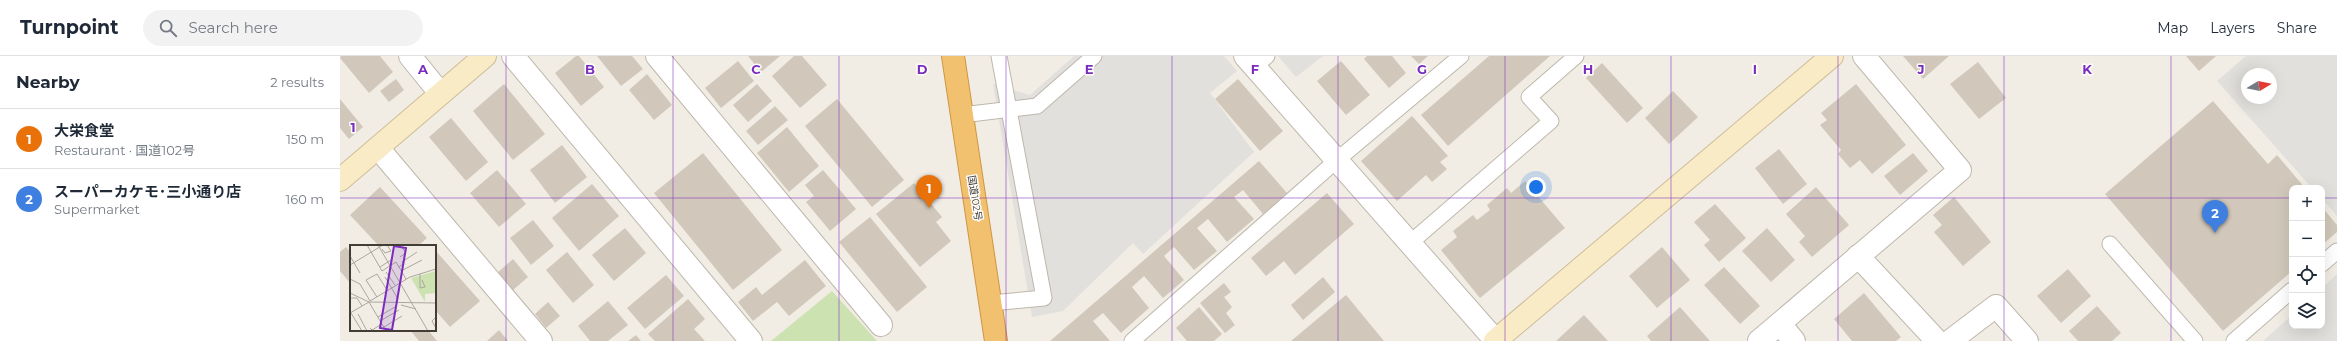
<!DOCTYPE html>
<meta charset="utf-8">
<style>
body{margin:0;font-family:Montserrat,"Noto Sans JP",sans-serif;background:#f2f2f3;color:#1f2937}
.controls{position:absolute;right:12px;bottom:12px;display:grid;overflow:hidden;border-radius:8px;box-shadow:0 4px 16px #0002}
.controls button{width:36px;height:36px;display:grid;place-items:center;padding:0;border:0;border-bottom:1px solid #e0e1e3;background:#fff;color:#1f2937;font:20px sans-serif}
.compass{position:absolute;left:1901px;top:12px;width:36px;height:36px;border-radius:50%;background:#fff;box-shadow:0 4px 16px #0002;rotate:80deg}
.you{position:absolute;left:1196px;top:131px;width:14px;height:14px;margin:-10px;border:3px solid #fff;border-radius:50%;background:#1a73e8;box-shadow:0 0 0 6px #1a73e833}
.badge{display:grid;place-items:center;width:26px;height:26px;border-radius:50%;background:#e63d26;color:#fff;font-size:13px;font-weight:700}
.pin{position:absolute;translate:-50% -33px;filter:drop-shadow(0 1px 2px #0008)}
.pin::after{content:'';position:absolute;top:21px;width:14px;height:12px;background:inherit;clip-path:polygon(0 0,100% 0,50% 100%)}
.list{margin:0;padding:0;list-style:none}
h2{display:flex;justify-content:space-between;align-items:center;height:52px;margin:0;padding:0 16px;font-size:17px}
h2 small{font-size:13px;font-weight:400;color:#747a83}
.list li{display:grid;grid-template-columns:26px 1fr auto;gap:12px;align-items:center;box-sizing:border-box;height:60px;padding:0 16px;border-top:1px solid #e0e1e3}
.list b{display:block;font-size:15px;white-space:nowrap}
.list p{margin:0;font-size:13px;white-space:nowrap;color:#747a83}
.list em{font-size:13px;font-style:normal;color:#747a83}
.icon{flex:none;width:22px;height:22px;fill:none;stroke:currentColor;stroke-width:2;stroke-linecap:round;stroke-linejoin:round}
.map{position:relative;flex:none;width:1997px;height:285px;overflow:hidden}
header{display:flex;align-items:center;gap:24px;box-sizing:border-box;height:56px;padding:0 20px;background:#fff;border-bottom:1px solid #e0e1e3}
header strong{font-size:19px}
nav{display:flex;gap:22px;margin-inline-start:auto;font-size:14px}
.search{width:280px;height:36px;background:#f2f2f3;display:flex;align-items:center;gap:10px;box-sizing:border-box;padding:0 14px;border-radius:22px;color:#747a83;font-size:15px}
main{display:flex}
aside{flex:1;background:#fff}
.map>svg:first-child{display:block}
</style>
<header>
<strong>Turnpoint</strong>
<div class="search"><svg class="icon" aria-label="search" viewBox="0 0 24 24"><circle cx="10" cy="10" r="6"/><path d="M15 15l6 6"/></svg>Search here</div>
<nav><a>Map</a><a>Layers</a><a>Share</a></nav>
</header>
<main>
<aside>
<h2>Nearby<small>2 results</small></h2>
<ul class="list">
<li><span class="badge" style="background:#e8710a">1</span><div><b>大栄食堂</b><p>Restaurant · 国道102号</p></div><em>150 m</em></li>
<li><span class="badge" style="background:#3f7fe0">2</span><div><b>スーパーカケモ･三小通り店</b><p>Supermarket</p></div><em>160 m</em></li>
</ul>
</aside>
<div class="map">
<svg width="1997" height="285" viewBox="0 0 1997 285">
<rect width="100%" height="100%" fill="#f1ede5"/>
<polygon fill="#cde2b1" points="492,235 537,285 431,285"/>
<g fill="#e2e0dd" fill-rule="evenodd">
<polygon points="734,0 884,0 897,15 870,37 914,96 803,198 793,187 723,255 692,261 653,28 690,39"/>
<polygon points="938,0 983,0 956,21"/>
<path d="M1906 0H1997V160L1982 143V132H1972L1877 25ZM1907 18H1931V42H1907Z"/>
<polygon points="1997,218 1997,285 1923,285 1952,259 1952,270 1982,270 1982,232"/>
</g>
<g fill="#d1c8bb">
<polygon points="40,0 53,16 29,37 0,2 1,0"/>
<polygon points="236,0 239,0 264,31 241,50 215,17"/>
<polygon points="257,0 292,0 303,13 281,30"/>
<polygon points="408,0 440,0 421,16"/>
<polygon points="454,0 462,0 487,29 460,52 432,20"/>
<polygon points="1027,0 1052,0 1066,17 1049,32 1024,3"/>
<polygon points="1071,0 1088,0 1079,8"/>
<polygon points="1149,0 1210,0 1108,90 1081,59"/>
<polygon points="1563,0 1609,0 1583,23"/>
<polygon points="1846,0 1876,0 1859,15"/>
<polygon points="398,5 414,25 381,52 365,32"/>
<polygon points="1001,5 1030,39 1006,59 977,25"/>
<polygon points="1638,6 1666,42 1639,63 1610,28"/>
<polygon points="1262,7 1303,52 1287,67 1246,22"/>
<polygon points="307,18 332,49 314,64 289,34"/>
<polygon points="56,23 64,34 49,46 40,35"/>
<polygon points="898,23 943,75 920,95 875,43"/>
<polygon points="164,28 205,78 173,104 133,55"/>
<polygon points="417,28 432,45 408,66 393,49"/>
<polygon points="1516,28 1566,89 1532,118 1520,104 1510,112 1498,98 1501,94 1480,69 1487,64 1481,57"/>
<polygon points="1333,35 1358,61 1329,88 1305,62"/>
<polygon points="0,43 23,71 9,83 0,72"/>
<polygon points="497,43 564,124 532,151 465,70"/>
<polygon points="1873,45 1928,108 1937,99 1965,132 1952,132 1952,215 1883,275 1765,138"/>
<polygon points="435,50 448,64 418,89 406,75"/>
<polygon points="1072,60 1108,100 1100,106 1107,113 1092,126 1086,119 1057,145 1021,105"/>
<polygon points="111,62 148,106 126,125 89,81"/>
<polygon points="447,71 479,110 449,136 417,97"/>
<polygon points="222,89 247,121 215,147 190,114"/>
<polygon points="1439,93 1467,128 1443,148 1415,112"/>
<polygon points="363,97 442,194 393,234 314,137"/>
<polygon points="1573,97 1588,115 1560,139 1544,120"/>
<polygon points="919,105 947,137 923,158 903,134 894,141 914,163 887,186 868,163 857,172 877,195 854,214 834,191 824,200 844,224 823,242 804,220 792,231 809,252 781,277 763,257 753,265 770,285 710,285"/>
<polygon points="157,114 186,148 159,171 130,137"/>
<polygon points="483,114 516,153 490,175 466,146 474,140 465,129"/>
<polygon points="1185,125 1225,172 1140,242 1101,194 1117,181 1113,175 1133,159 1137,164 1150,154 1147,149 1167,132 1171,137"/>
<polygon points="574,127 602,161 596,166 611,185 580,211 536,158"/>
<polygon points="252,128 279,160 239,195 212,162"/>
<polygon points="40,131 87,182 78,190 39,190 10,159"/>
<polygon points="1476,131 1509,169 1472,201 1459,186 1465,180 1446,158"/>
<polygon points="987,137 1014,168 955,219 944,205 926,220 911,202"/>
<polygon points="1614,141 1651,186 1623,210 1594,176 1602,169 1593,159"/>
<polygon points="1375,148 1406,182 1379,206 1364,189 1370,184 1354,166"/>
<polygon points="1982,151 1997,169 1997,176 1982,189"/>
<polygon points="530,161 587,231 557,256 499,186"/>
<polygon points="193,164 214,190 191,209 170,182"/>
<polygon points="285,172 306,197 274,225 252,199"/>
<polygon points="1427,172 1455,204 1431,226 1402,195"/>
<polygon points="6,191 11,197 11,228 0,215 0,196"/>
<polygon points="1322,191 1350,224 1317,252 1289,220"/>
<polygon points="95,194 140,245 110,271 95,254"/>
<polygon points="227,196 254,229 233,247 206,214"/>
<polygon points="173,203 188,221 172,235 157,217"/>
<polygon points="465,204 486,230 449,260 437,246 413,265 398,246 416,231 422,239"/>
<polygon points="1384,211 1420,250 1400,268 1364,229"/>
<polygon points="1728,213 1751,240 1721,267 1697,240"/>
<polygon points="326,219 344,240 305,273 287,252"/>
<polygon points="983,221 995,236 963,264 951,249"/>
<polygon points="884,227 891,236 884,241 892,251 886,257 895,269 885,277 860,247"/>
<polygon points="1524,237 1561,281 1556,285 1512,285 1494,263"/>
<polygon points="1006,239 1044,285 951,285"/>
<polygon points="348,243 365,263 354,273 365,285 315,285 308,278"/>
<polygon points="268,245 288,269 268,285 250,285 238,270"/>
<polygon points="208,246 220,260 206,272 195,258"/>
<polygon points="1757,250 1781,277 1772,285 1738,285 1729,275"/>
<polygon points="859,251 882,278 874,285 847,285 836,272"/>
<polygon points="1340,251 1370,285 1311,285 1307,280"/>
<polygon points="1244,259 1268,285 1216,285"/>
<polygon points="70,274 88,274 97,285 79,285"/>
<polygon points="159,274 168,285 147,285"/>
<polygon points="296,279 301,285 288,285"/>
</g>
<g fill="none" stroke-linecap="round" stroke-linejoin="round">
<g stroke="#beb7ab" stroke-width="17">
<g id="lane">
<polyline points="914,11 927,0"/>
<polyline points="622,59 697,50 754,0"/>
<polyline points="1070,187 1211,65 1189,41 1236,0"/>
<polyline points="1770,188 1855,285"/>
<polyline points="1982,208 1997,195"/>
<polyline points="651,247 704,242 659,0"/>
<polyline points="792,285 997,104 1121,0"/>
<polyline points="1894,285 1952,234"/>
</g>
</g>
<g stroke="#beb7ab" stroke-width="24">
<g id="street">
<polyline points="70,0 100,37"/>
<polyline points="173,0 411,285"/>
<polyline points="317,0 541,269"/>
<polyline points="905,0 1156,285"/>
<polyline points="38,92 201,285"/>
<polyline points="1518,200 1597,285"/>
<polyline points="1440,268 1454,285"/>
<polyline points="1419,285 1620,114 1524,0"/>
<polyline points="1610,285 1656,250 1687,285"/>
</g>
</g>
<g stroke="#cdbd98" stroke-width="24">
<g id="secondary">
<polyline points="0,124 145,0"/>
<polyline points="1155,285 1492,0"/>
</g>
</g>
<g stroke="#ce9641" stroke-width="24">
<polyline id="highway" points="613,0 656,285"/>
</g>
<use href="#lane" stroke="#fff" stroke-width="15"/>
<use href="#street" stroke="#fff" stroke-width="22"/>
<use href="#secondary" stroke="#f9ebc6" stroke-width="22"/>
<use href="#highway" stroke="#f1c170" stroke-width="22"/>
</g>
<path fill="none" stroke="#7b2cbf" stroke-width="1" stroke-opacity="0.55" d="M166 0V285M333 0V285M499 0V285M666 0V285M832 0V285M998 0V285M1165 0V285M1331 0V285M1498 0V285M1664 0V285M1831 0V285M0 142H1952M1982 142H1997"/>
<g text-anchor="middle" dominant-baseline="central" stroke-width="3" stroke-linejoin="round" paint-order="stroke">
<g font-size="10" fill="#423d35" stroke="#fff">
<text transform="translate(635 142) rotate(81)">国道102号</text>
</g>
</g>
<g transform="translate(10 189)">
<rect width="86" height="86" fill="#f1ede5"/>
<path d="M86 26V48L75 49V57L61 33Z" fill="#cde2b1"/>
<path fill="none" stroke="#aba79f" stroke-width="1" d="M17 0 32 26 46 17 56 34M28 0 78 86M50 0 56 8 50 12M32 4 35 8 41 6 37 0M0 11 10 28M0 20 33 0M30 22 41 15M49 22 53 19 52 17 67 7M51 26 72 15M36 27 45 40M70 29V43L75 42 72 35M35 32 48 54M0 34 10 39 20 56M0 48 19 57 36 86M27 52 16 35 27 29 37 45M0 53H7L12 61M20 56 60 32 86 24M51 60 66 64M0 68 19 57 86 58M1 68 12 86M8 69 17 86M28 72 45 62M86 72 82 76 86 83M30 76 49 65M34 82 52 71M20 83 22 85 32 79"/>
<path fill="#7b2cbf" fill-opacity="0.15" stroke="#7b2cbf" stroke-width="2" d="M44 1 56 3 42 85 30 83Z"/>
<rect width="86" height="86" fill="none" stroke="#423d35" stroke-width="2"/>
</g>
<g font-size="13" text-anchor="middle" font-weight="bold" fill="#7b2cbf" stroke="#fff" stroke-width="3" stroke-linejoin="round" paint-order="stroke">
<text x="83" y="18">A</text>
<text x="250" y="18">B</text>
<text x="416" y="18">C</text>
<text x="582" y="18">D</text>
<text x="749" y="18">E</text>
<text x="915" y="18">F</text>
<text x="1082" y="18">G</text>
<text x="1248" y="18">H</text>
<text x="1415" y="18">I</text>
<text x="1581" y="18">J</text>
<text x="1747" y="18">K</text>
<text x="13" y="76">1</text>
</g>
</svg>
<div class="controls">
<button>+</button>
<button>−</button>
<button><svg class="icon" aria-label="locate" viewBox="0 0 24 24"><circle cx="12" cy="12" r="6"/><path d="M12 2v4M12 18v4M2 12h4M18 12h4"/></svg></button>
<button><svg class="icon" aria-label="layers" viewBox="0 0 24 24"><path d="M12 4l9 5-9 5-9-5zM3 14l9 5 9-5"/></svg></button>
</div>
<svg class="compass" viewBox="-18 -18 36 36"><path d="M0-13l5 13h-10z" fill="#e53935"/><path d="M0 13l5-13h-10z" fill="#747a83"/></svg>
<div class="you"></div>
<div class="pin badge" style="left:589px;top:152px;background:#e8710a">1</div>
<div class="pin badge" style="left:1875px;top:177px;background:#3f7fe0">2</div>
</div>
</main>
